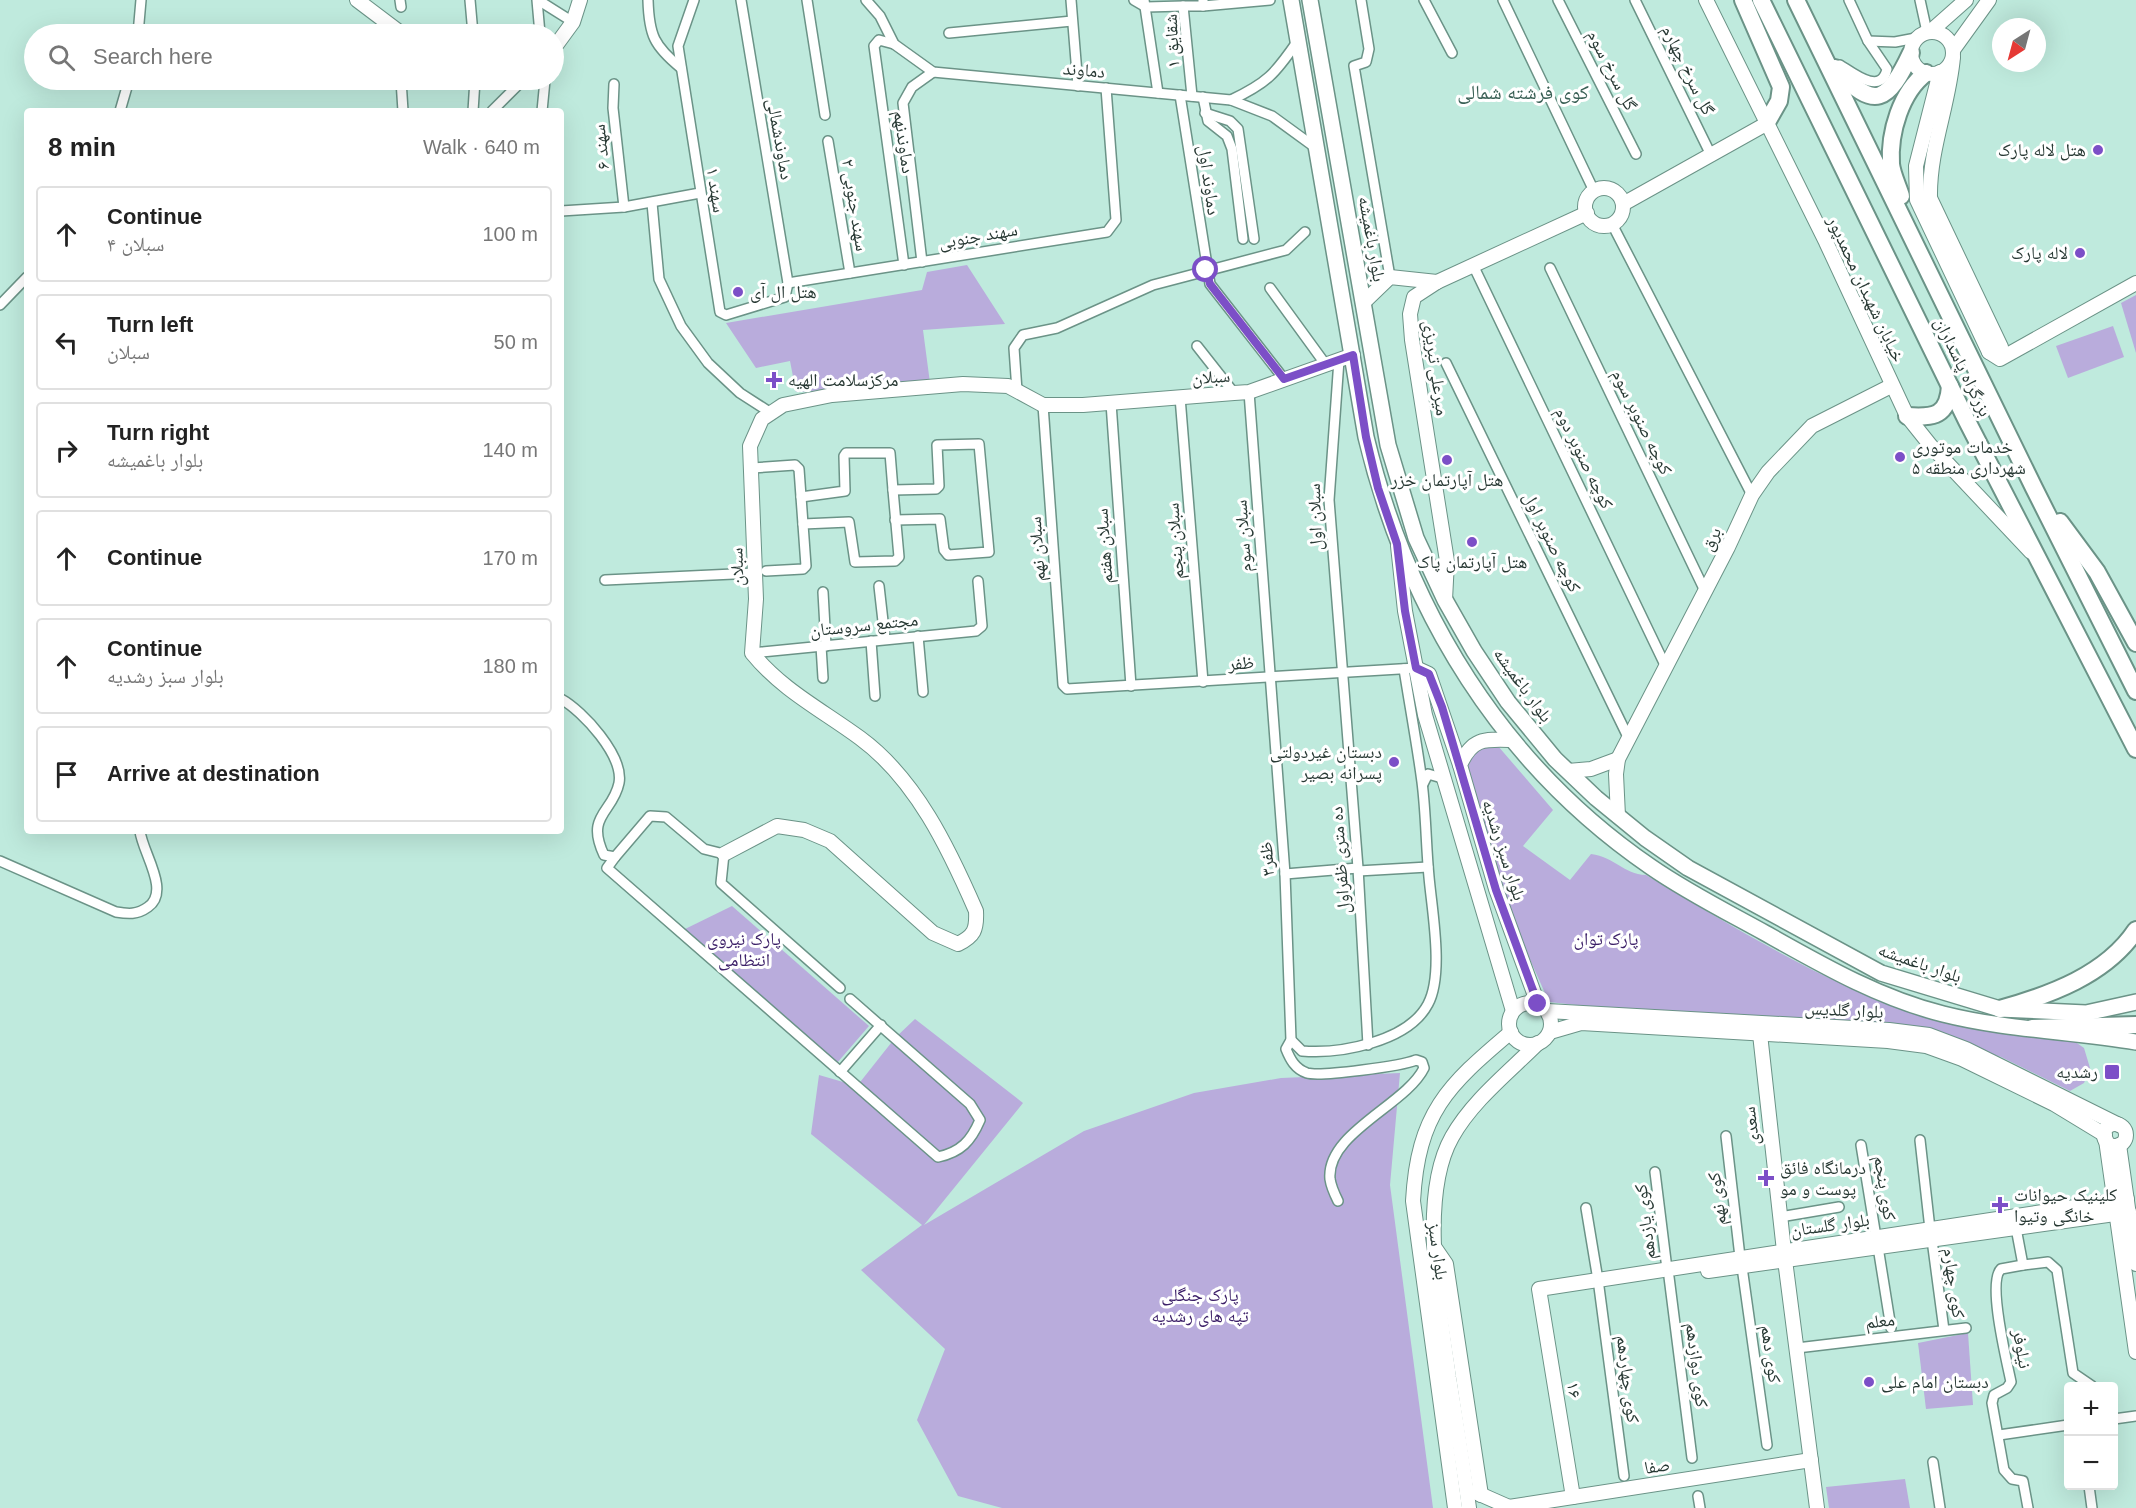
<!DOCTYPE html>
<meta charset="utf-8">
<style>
body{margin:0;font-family:Helvetica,"Noto Naskh Arabic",sans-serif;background:#f2f2f2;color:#222}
.controls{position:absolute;right:18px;bottom:18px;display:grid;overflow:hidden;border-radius:6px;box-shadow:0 6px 24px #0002}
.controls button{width:54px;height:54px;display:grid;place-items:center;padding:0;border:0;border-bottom:2px solid #e0e0e0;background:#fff;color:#222;font:30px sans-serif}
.compass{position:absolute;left:1992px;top:18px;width:54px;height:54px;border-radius:50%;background:#fff;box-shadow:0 6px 24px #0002;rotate:216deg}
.stop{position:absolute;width:18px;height:18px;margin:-14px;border:4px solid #7c4fc7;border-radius:50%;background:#fff}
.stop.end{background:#7c4fc7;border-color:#fff;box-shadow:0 2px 6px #0008}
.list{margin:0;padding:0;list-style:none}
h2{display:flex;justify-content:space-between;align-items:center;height:78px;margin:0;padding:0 24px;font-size:26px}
h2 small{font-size:20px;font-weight:400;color:#767676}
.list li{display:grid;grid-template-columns:39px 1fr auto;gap:18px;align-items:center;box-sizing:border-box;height:96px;margin:0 12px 12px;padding:0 12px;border:2px solid #e0e0e0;border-radius:6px}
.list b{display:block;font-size:22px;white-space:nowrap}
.list p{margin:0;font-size:20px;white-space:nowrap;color:#767676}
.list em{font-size:20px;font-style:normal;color:#767676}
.icon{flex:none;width:33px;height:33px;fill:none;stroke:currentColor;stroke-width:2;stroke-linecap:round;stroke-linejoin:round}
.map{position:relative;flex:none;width:2136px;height:1508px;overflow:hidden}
.search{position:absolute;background:#fff;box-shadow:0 6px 24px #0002;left:24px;top:24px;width:540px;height:66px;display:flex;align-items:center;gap:15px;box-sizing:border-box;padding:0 21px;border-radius:33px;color:#767676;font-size:22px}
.panel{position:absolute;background:#fff;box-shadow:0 6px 24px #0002;left:24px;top:108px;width:540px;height:726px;border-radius:6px}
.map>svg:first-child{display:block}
</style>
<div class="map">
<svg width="2136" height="1508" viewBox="0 0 2136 1508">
<rect width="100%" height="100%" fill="#bfeadd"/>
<g fill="#b9acdc">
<polygon points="967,265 1005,324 923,330 930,383 796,392 790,361 756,368 726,323 922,290 927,272"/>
<polygon points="2136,295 2136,353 2121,303"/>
<polygon points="2113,326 2124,357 2068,378 2056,346"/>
<path d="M1498 746 1553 810 1523 846 1570 880 1591 854C1615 857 1623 874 1646 875 1734 927 1824 984 1922 1016 1971 1032 2023 1036 2074 1041L2084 1048 2090 1068 2084 1083 2070 1091 2001 1057 1914 1029 1640 1012 1549 1002 1518 933 1467 770 1469 760 1479 747Z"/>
<polygon points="732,906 869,1026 837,1063 683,930"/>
<polygon points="915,1019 1023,1103 924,1225 1084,1131 1194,1093 1281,1078 1400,1073 1390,1185 1433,1508 1002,1508 958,1496 917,1420 945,1349 861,1270 922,1225 811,1134 819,1075 857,1086 895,1038"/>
<polygon points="1968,1333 1973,1405 1926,1409 1918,1343"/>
<polygon points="1905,1479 1910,1508 1829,1508 1826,1487"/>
</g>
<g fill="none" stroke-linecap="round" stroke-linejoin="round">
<g stroke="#6b9387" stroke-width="12">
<g id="street">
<polyline points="400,0 401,7"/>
<polyline points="470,0 473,34"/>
<polyline points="537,0 540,34"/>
<polyline points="538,0 573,22"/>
<path d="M648 0C649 35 654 46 681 68"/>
<polyline points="694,0 678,46 720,312 726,315 785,297 788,283 741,0"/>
<polyline points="807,0 825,115"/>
<polyline points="866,0 880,16 894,44 933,72 1231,100 1272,116 1316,148"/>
<polyline points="1071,0 1078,86"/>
<polyline points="1134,0 1146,7"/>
<polyline points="1144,0 1158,93"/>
<polyline points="1361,0 1369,49 1366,62 1354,66 1390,277"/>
<polyline points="1424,0 1452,53"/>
<polyline points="1503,0 1594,191"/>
<polyline points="1558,0 1636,154"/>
<polyline points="1635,0 1711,155"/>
<polyline points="1920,0 1927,32"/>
<polyline points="1203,6 1270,0"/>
<polyline points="1146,7 1183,6"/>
<polyline points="949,33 1072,21"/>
<polyline points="138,34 141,0"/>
<polyline points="1868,41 1895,42 1916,38"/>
<polyline points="894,44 879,40 874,46 904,265"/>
<path d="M1840 65C1853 73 1881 96 1887 69L1868 41 1849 0"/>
<polyline points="401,80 403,111"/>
<polyline points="614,84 613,108 624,207"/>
<polyline points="1180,95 1210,284 1284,379"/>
<polyline points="1192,96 1183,6 1203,6 1203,0"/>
<polyline points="1203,97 1208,121 1227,136 1232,149 1243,239"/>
<path d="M1231 100C1267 83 1275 74 1297 42"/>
<polyline points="120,111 129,80"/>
<polyline points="473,111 475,80"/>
<polyline points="492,111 523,80"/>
<polyline points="542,111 545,80"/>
<polyline points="1205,113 1230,121 1238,129 1254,239"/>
<polyline points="828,141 850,273"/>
<polyline points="652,203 659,279 681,326 708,363 740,393 771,413"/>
<polyline points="561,211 624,207 700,193"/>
<polyline points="1612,224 1752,495"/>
<polyline points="922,262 903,103 912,87 933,72"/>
<polyline points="1473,265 1665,665"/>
<polyline points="1550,268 1705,591"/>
<polyline points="788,283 1107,232 1116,220 1106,88"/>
<polyline points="1270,288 1326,365"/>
<polyline points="0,305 27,277"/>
<polyline points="1197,346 1234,393"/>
<polyline points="1339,360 1329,500 1358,868 1368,1045"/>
<polyline points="1446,363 1628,737"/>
<polyline points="1017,391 1014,348 1023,335 1057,328 1153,285 1286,250 1305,232"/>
<path d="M1249 392 1285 874 1291 1040 1286 1049C1290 1059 1295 1069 1307 1073 1320 1077 1402 1066 1416 1060L1422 1062 1424 1068C1406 1105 1326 1133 1330 1179 1331 1186 1335 1195 1338 1201"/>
<polyline points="1180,397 1203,682"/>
<polyline points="1111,403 1131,686"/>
<polyline points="1043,405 1063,685 1067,689 1416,668"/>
<polyline points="752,468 795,465 799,469 806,566 803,569 766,571"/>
<polyline points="801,497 845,491 844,456 846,453 890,453 893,490 936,489 939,486 937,445 979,444 989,552 948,555 944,550 940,519 895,520"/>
<polyline points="803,524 849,522 855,562 895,561 899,557 893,490"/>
<polyline points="605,580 755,573"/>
<polyline points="879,586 885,639"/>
<polyline points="823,592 826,646"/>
<polyline points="918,636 923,692"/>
<polyline points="871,641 875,696"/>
<polyline points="821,646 823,678"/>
<polyline points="752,653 976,631 982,626 978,581"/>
<path d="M561 699C583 711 624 756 619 783 613 813 585 815 604 855L615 857 650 816 666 817 704 849 724 854 721 883 840 988"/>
<polyline points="1423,784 1428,774 1442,778"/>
<path d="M615 857 607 868 938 1157C961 1152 971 1141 980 1120L970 1104 850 999"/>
<path d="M0 861 116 912C128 914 137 915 148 907 171 891 142 852 140 831"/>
<polyline points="1358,871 1428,867"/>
<polyline points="1285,874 1358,868"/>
<path d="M1291 1040 1302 1051C1340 1054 1408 1042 1428 1004 1444 974 1432 911 1429 877 1426 846 1426 813 1422 782 1417 744 1410 707 1404 669"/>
<polyline points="840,1072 881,1025"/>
<polyline points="1726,1136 1740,1257"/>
<polyline points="1920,1140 1930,1229"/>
<polyline points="1861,1145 1876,1237"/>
<polyline points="1655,1172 1667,1269"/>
<polyline points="1586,1208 1598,1280"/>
<polyline points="1780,1217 1839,1207"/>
<polyline points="2016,1228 2023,1265 2048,1262 2057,1270 2073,1373 2092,1386"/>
<polyline points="1932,1240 1944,1330"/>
<polyline points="1878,1247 1891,1328"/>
<path d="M2023 1265 2001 1269C1987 1282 2007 1362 2011 1382L2007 1388 1994 1395 1992 1403 2004 1470 2012 1479 2023 1481 2028 1508"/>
<polyline points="1742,1267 1767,1445"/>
<polyline points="1669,1277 1692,1458"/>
<polyline points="1599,1287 1624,1476"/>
<polyline points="1797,1348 1966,1328"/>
<polyline points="2114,1419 2136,1416"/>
<polyline points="1999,1435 2068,1425"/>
<polyline points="1933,1462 1940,1508"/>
<polyline points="2089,1486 2092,1508"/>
<polyline points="1698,1496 1700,1508"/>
</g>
</g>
<g stroke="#6b9387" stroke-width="16">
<g id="secondary">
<polyline points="357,0 402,34"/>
<polyline points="1706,0 1826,242 1907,416 1931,446 2031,552"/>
<polyline points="1931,31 1966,0"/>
<circle cx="1932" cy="53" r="21"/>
<polyline points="554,48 573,22 580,0"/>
<polyline points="1953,50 1989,0"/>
<path d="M1953 57C1949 105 1929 149 1930 198L2001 347 1989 352"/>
<polyline points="1940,72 1916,166 1917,200 1989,352 2000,359 2136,283"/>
<circle cx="1604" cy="207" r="19"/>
<polyline points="1623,204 1766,124"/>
<polyline points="1363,303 1390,277 1437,282"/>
<polyline points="1398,546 1405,611 1425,715 1513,1011"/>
<polyline points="1445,600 1447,561 1412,340 1410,314 1414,297 1437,282 1587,213"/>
<polyline points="1416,668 1429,674 1460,765"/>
<path d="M1511 740C1484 739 1472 738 1460 765L1496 889 1538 1004"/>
<polyline points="1568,771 1591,769 1618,759"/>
<polyline points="1618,816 1616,774 1618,759 1728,547 1752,495 1768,472 1812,426 1891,386"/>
<path d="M724 854 777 826 804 830 830 841 933 933 958 944C974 936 977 930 976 911 949 849 916 779 860 738 822 710 782 690 752 653L756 599 750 446 762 419 783 405 832 395 963 384 1008 386 1043 405H1083L1234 393 1249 392 1353 355"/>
<circle cx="1530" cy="1024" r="21"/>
<polyline points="1547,1011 1889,1030 1929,1035 1966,1049 2119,1125"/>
<polyline points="1759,1025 1785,1260 1817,1508"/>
<polyline points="1550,1032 1581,1023 1888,1041 1926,1046 1962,1059 2054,1104 2105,1135"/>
<circle cx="2115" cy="1135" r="11"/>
<polyline points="2106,1140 2136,1352"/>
<polyline points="2119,1145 2136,1264"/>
<polyline points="1435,1248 1446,1264 1481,1495"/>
<polyline points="1708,1271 2129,1212"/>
<polyline points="1475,1492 1509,1507 1507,1508"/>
<polyline points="1573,1497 1539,1289 2127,1199"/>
<polyline points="1509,1507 1811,1460"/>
<path d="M1455 1508 1413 1201C1418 1113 1447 1086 1511 1032"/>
<path d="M1469 1508C1463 1464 1456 1420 1449 1377 1440 1311 1418 1197 1452 1137 1472 1101 1509 1072 1538 1043"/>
</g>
</g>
<g stroke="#6b9387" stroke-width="18">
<g id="primary">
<path d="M1291 0 1366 437C1408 612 1502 765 1651 867 1687 892 1727 912 1765 933 1822 965 1879 998 1943 1014 2006 1030 2072 1031 2136 1042"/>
<polyline points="1310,0 1388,445 1416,538 1445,600 1474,651 1508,702 1555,759 1596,798 1645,838 1688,868 1881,973 2000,1009 2086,1013 2136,1002"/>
</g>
</g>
<g stroke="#6b9387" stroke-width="20">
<g id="highway">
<polyline points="1743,0 1781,87 1779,101 1766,124"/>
<polyline points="1761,0 1967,421 2136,749"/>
<polyline points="1796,0 2034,488 2136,691"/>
<path d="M1835 68C1875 112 1888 102 1911 53"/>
<path d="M1901 196C1898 186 1892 174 1891 164 1889 132 1901 92 1926 73"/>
<path d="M1907 416C1934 418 1948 416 1950 386"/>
<polyline points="2060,522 2097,572 2136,643"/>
<path d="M2000 1009C2050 995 2106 975 2136 930"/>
<polyline points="2032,1028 2136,1025"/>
</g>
</g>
<use href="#street" stroke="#fff" stroke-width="9"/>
<use href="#secondary" stroke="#fff" stroke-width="14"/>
<use href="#primary" stroke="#fff" stroke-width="15"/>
<use href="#highway" stroke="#fff" stroke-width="16"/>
</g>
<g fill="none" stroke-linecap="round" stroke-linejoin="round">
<polyline stroke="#7c4fc7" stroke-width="8" points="1206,270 1210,284 1284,379 1353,355 1366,437 1378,488 1397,544 1405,611 1416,668 1429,674 1442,707 1496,890 1538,1004"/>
</g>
<g fill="#7c4fc7" stroke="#fff" stroke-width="2">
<circle cx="2098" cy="150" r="6"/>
<circle cx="2080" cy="253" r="6"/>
<circle cx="738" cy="292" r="6"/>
<path d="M771 371h6v6h6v6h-6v6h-6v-6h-6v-6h6z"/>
<circle cx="1900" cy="457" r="6"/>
<circle cx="1447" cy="460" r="6"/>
<circle cx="1472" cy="542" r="6"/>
<circle cx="1394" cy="762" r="6"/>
<rect x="2104" y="1064" width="16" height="16" rx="3"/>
<path d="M1763 1169h6v6h6v6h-6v6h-6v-6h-6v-6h6z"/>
<path d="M1997 1196h6v6h6v6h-6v6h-6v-6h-6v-6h6z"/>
<circle cx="1869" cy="1382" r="6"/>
</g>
<g text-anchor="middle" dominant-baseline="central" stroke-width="6" stroke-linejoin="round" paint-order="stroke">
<g font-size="18" fill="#283934" stroke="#fff">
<text transform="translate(1172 41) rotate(-93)">شقایق ۱</text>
<text transform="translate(1084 70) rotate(5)">دماوند</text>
<text transform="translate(1612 70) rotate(63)">گل سرخ سوم</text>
<text transform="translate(1688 70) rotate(64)">گل سرخ چهارم</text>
<text transform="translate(780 139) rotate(80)">دماوندشمالی</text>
<text transform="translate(904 142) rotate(82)">دماوندنهم</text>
<text transform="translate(601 147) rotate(-96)">سهند ۶</text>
<text transform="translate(1209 180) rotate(82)">دماوند اول</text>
<text transform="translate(716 190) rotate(81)">سهند ۱</text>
<text transform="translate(855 205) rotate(81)">سهند جنوبی ۲</text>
<text transform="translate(978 236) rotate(-10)">سهند جنوبی</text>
<text transform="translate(1372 239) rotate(80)">بلوار باغمیشه</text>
<text transform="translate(1866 289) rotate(65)">خیابان شهیدان محمدپور</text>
<text transform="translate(1963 367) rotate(64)">بزرگراه پاسداران</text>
<text transform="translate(1436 368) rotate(82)">میرعلی تبریزی</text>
<text transform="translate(1211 377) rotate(-4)">سبلان</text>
<text transform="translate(1642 422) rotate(64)">کوچه صنوبر سوم</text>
<text transform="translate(1584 458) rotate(64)">کوچه صنوبر دوم</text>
<text transform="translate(1315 517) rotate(-92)">سبلان اول</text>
<text transform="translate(1243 536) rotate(-94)">سبلان سوم</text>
<text transform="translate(1711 539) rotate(-64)">برق</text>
<text transform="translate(1175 541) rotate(-94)">سبلان پنجم</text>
<text transform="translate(1552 542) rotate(64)">کوچه صنوبر اول</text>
<text transform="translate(1104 546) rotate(-94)">سبلان هفتم</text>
<text transform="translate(1037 549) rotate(-94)">سبلان نهم</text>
<text transform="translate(737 567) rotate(-92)">سبلان</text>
<text transform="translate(864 625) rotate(-6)">مجتمع سروستان</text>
<text transform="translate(1241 663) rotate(-4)">ظفر</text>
<text transform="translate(1523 685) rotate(54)">بلوار باغمیشه</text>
<text transform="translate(1504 850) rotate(72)">بلوار سبز رشدیه</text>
<text transform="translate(1267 859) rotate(-94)">ظفر۳</text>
<text transform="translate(1340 860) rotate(-94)">ده متری ظفراول</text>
<text transform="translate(1920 963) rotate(19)">بلوار باغمیشه</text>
<text transform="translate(1844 1010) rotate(3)">بلوار گلدیس</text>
<text transform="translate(1751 1126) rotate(-97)">سعدی</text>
<text transform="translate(1885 1188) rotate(81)">کوی پنجم</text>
<text transform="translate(1717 1199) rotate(-97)">کوی نهم</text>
<text transform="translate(1645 1222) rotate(-97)">کوی یازدهم</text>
<text transform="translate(1830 1225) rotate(-8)">بلوار گلستان</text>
<text transform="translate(1438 1251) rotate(82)">بلوار سبز</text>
<text transform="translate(1954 1283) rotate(82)">کوی چهارم</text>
<text transform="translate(1880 1321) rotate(-7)">معلم</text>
<text transform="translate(2022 1349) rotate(80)">نیلوفر</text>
<text transform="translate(1771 1354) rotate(82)">کوی دهم</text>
<text transform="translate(1697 1365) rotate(83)">کوی دوازدهم</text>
<text transform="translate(1628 1379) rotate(83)">کوی چهاردهم</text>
<text transform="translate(1574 1390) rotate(81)">۱۶</text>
<text transform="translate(1657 1466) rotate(-9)">صفا</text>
</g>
<g font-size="18" fill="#283934" stroke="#fff" text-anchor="start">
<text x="2086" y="150" text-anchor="end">هتل لاله پارک</text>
<text x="2068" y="253" text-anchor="end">لاله پارک</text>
<text x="750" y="292">هتل ال آی</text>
<text x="788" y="380">مرکزسلامت الهیه</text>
<text x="1912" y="447">خدمات موتوری<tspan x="1912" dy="21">شهرداری منطقه ۵</tspan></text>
<text x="1447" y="480" text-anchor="middle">هتل آپارتمان خزر</text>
<text x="1472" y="562" text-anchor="middle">هتل آپارتمان پاک</text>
<text x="1382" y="752" text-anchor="end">دبستان غیردولتی<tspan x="1382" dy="21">پسرانه بصیر</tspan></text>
<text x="2098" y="1072" text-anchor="end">رشدیه</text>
<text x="1780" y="1168">درمانگاه فائق<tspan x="1780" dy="21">پوست و مو</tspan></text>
<text x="2014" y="1195">کلینیک حیوانات<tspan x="2014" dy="21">خانگی وتیوا</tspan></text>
<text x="1881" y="1382">دبستان امام علی</text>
</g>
<g font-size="18" fill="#3d2169" stroke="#fff">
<text x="744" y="939">پارک نیروی<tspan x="744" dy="21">انتظامی</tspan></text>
<text x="1606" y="939">پارک توان</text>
<text x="1200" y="1295">پارک جنگلی<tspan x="1200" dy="21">تپه های رشدیه</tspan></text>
</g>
<g font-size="20" fill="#385f54" stroke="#fff">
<text x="1523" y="92">کوی فرشته شمالی</text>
</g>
</g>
</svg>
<div class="controls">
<button>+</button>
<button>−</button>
</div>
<svg class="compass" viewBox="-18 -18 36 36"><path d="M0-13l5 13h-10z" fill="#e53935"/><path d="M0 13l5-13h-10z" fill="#767676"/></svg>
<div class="stop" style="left:1206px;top:270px"></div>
<div class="stop end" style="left:1538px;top:1004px"></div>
<div class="search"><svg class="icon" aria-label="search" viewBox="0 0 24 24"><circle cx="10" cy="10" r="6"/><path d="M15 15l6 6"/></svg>Search here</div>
<section class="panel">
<h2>8 min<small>Walk · 640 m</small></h2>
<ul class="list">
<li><svg class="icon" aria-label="ahead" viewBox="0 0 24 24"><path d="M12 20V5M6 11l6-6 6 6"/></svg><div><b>Continue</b><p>سبلان ۴</p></div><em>100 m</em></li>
<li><svg class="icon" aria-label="left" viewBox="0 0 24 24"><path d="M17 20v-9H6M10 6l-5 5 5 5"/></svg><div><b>Turn left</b><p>سبلان</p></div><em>50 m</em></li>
<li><svg class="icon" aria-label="right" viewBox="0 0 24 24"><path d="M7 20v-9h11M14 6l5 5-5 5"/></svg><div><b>Turn right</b><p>بلوار باغمیشه</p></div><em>140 m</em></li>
<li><svg class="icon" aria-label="ahead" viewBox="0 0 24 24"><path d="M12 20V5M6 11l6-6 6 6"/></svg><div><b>Continue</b></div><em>170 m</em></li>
<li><svg class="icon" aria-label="ahead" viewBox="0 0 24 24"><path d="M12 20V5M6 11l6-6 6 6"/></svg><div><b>Continue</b><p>بلوار سبز رشدیه</p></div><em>180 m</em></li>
<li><svg class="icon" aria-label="arrive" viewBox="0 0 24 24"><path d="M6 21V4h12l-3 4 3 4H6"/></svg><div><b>Arrive at destination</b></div></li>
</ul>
</section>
</div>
